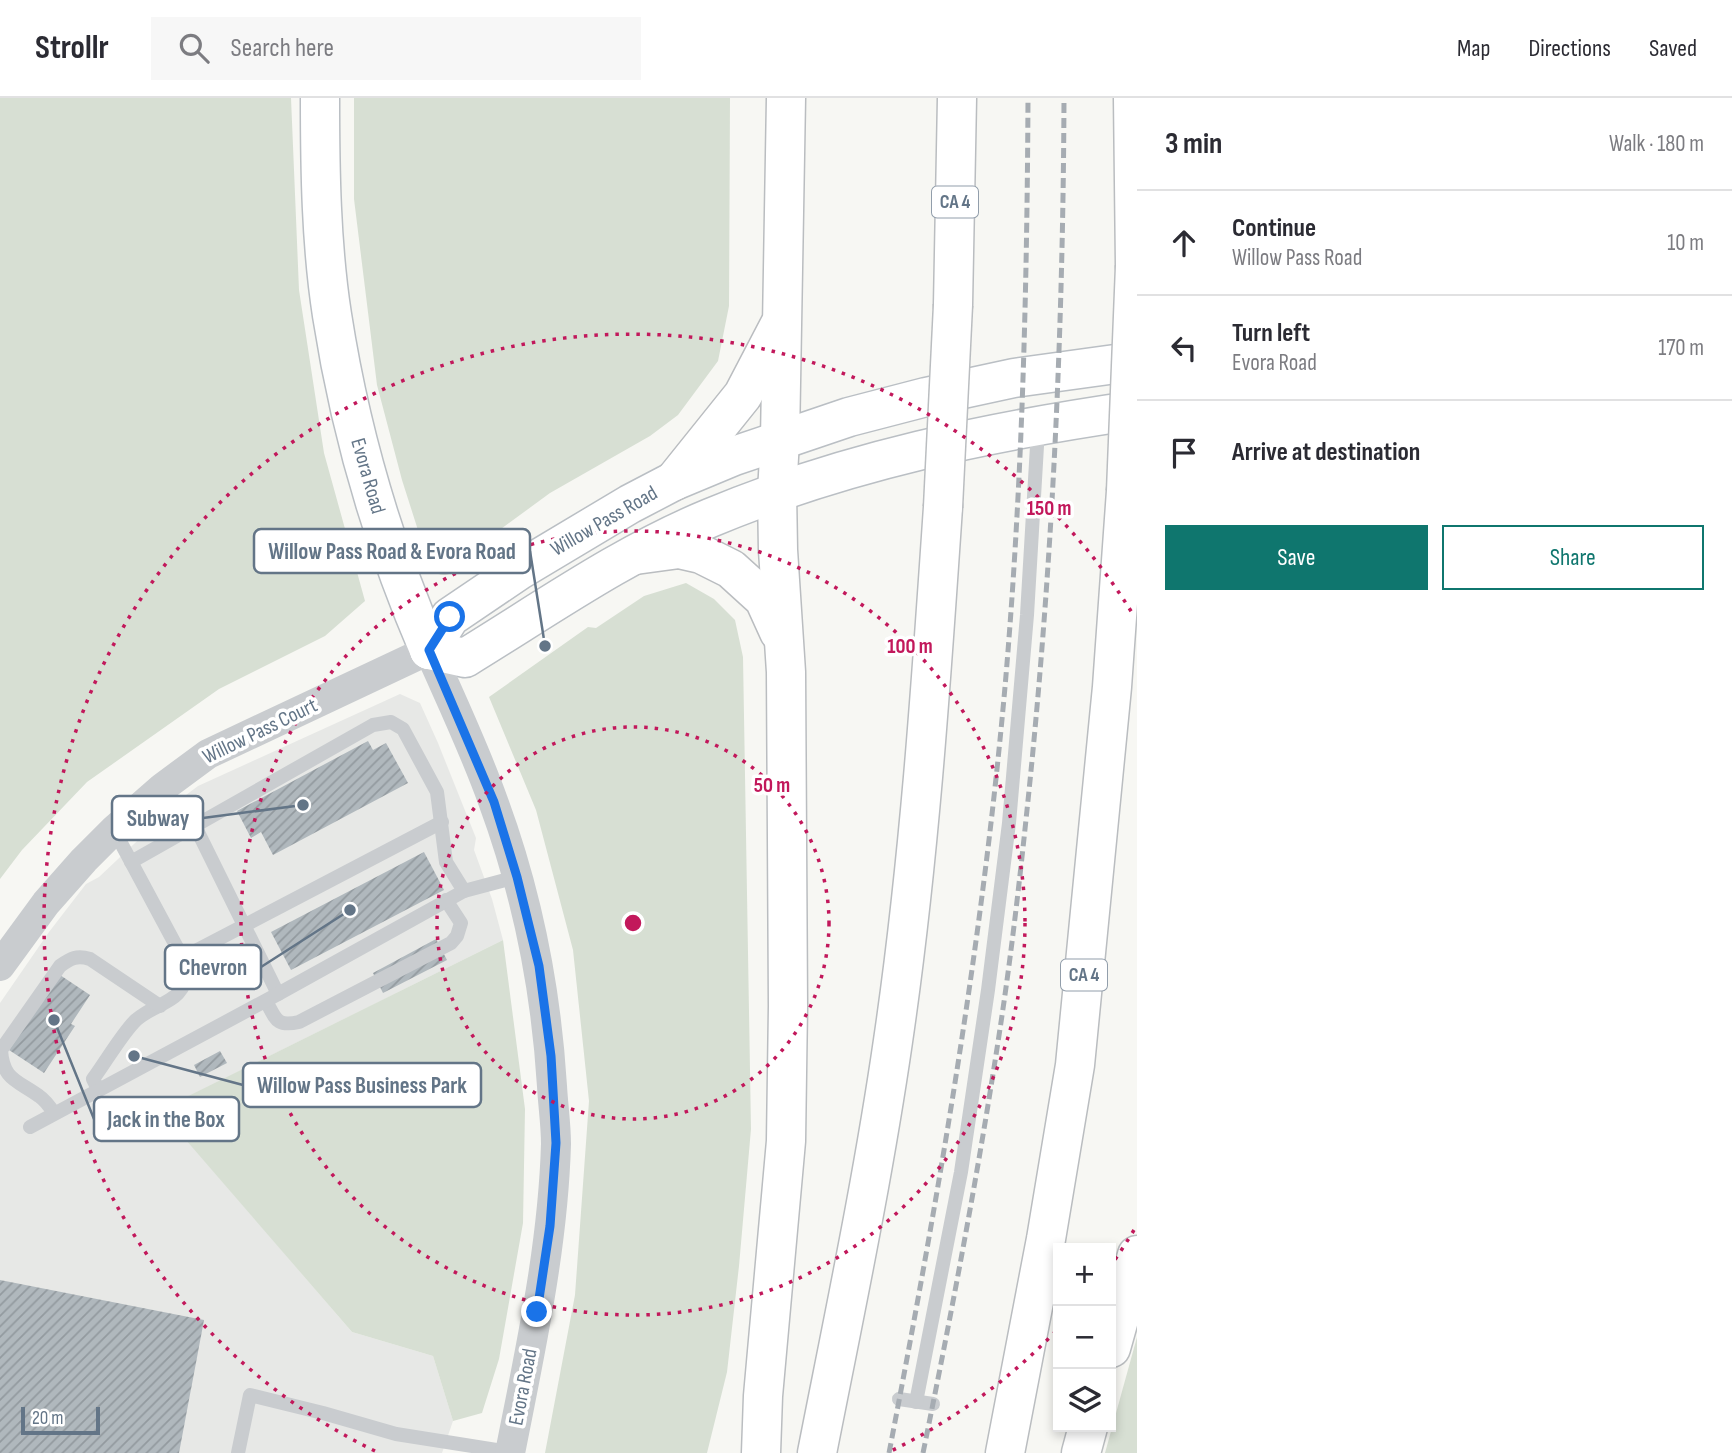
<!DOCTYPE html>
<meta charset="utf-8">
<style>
body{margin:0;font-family:"Sofia Sans Condensed",sans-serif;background:#f7f7f7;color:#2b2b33}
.controls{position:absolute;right:21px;bottom:21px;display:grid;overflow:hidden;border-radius:0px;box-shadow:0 4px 10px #0003}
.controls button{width:63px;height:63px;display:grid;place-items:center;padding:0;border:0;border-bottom:2px solid #e1e1e2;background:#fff;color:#2b2b33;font:35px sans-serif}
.scale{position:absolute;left:21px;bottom:18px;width:79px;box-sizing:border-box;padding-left:7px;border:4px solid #637587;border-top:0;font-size:19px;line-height:24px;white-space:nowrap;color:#637587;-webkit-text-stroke:5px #fff;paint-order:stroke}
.stop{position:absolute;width:21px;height:21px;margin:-16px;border:5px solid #1a73e8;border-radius:50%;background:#fff}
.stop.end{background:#1a73e8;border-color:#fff;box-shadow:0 2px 7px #0008}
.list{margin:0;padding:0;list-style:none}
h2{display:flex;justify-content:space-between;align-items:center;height:91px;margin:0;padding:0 28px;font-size:30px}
h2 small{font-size:23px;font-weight:400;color:#7c7c81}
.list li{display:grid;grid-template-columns:46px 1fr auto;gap:21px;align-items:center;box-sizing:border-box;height:105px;padding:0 28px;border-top:2px solid #e1e1e2}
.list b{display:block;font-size:26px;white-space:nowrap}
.list p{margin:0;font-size:23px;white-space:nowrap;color:#7c7c81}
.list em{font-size:23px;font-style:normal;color:#7c7c81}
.actions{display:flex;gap:14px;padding:21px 28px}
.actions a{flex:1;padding:16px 0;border:2px solid #0f766e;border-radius:0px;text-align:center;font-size:24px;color:#0f766e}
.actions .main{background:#0f766e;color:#fff}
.icon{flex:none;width:38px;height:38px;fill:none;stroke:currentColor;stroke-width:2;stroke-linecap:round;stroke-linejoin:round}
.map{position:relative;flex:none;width:1137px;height:1355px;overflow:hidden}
header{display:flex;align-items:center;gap:42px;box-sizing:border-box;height:98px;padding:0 35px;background:#fff;border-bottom:2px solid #e1e1e2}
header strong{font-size:33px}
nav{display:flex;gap:38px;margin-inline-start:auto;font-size:24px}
.search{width:490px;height:63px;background:#f7f7f7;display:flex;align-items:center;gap:18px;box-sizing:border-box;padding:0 24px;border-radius:0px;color:#7c7c81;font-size:26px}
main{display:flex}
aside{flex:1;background:#fff}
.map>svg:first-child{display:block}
</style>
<header>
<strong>Strollr</strong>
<div class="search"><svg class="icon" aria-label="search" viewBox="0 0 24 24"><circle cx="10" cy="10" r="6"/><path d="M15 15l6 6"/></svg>Search here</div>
<nav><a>Map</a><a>Directions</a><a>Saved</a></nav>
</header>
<main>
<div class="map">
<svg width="1137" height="1355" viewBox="0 0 1137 1355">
<defs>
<pattern id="building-hatch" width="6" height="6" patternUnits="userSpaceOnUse" patternTransform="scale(1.75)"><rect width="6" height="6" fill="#b0b8bd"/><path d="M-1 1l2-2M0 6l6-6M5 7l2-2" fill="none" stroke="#939a9f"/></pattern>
</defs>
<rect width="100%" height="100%" fill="#f7f7f3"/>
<polygon fill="#e7e8e6" points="400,596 420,605 438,645 476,740 474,752 492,801 503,842 161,1012 352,1234 433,1258 453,1323 442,1355 0,1355 0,905 49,834 86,786 99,779 152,729 154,723 166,712 198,688"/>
<g fill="#d7dfd3">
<polygon points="0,0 291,0 299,192 324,355 365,503 325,538 219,591 87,684 22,752 0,781"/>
<path d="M354 0H730L729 208 718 263 678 317 650 338 550 395 460 461C454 477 447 481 431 473L402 382 377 287 354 101Z"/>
<polygon points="686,485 714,501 735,522 743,559 751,1031 739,1168 727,1274 707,1355 545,1355 575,1197 589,1003 573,852 536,712 489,599 588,529 596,530 644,498"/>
<polygon points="503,842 525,1011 523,1125 499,1261 482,1315 453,1323 433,1258 352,1234 160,1012"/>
<polygon points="1137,1239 1137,1355 1105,1355"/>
</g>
<g fill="url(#building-hatch)">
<polygon points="368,643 373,652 386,645 408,685 273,757 261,734 251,740 237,713"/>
<polygon points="424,754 444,792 291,872 271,834"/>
<polygon points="436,841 447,862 383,895 373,875"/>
<polygon points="60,877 90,897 71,926 75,928 44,975 9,952"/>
<polygon points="220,953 227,965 200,979 194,967"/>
<polygon points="0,1182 204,1222 179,1355 0,1355"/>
</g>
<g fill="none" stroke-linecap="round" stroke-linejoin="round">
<g stroke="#babfc4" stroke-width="41">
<g id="secondary">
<path d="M320 0C320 72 321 146 332 217 350 333 383 445 429 552"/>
<polyline points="429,552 450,519 518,473 630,406 674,383 734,358 849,319 926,299 1014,280 1137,263"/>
<path d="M429 552 465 560C545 511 623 456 710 420 846 363 991 333 1137 312"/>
</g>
</g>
<g stroke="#babdc0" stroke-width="41">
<g id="highway">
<polyline points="1133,0 1135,168"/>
<polyline points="953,207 957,0"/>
<polyline points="674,383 743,297 779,228"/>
<polyline points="635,457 679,451 701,456 731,471 764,501 779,534"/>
<polyline points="1111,1250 1137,1157"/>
<polyline points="761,1355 763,1298 786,1043 788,908 786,574 778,452 777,394 780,342 786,0"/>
<path d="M817 1355C844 1218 873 1081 893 943 919 766 931 587 943 409"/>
<polyline points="1005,1355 1046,1141 1075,967 1112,589 1126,393"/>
<polyline points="1081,1355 1088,1329"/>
</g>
</g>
<g stroke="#c9cccf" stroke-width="14">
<polyline points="195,728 278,896"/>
<polyline points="131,764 373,627 391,624 403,631 437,694 446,764 464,793"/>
<polyline points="184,859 442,724"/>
<path d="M266 903C276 921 276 929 299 924L451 845 457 838 461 825 446 802"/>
<path d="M98 991 93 981C105 965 123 934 136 922 159 902 184 907 188 870L114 732"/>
<path d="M54 1015C50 1009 45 1002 39 998 17 982 3 982 1 952L60 868C71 860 77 857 90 861L160 908"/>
<polyline points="30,1029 278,896 464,793 517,779"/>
<polyline points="899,1301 933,1306"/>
<polyline points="916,1304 961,1074 988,892 1009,725 1027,517 1038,331"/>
<polyline points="238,1355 250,1297 323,1315 396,1336 510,1354"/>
</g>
<path stroke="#c9cccf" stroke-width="30" d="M0 868 46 805 84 762 114 732 162 690 208 656 429 552C451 602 475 652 493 703 527 795 546 890 552 988 553 1007 556 1027 556 1046 553 1150 530 1253 510 1355"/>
<use href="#secondary" stroke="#fff" stroke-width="38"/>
<use href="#highway" stroke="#fff" stroke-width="38"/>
<g stroke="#a6acb2" stroke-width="5" stroke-dasharray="10 5" stroke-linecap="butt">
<path d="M889 1355C938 1101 982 847 1005 589 1022 393 1027 197 1028 0"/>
<path d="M923 1355C951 1218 977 1081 998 944 1010 867 1019 789 1027 712 1052 475 1063 238 1064 0"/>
</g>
<g stroke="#babdc0" stroke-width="41" stroke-linecap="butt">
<g id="highway-bridge">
<polyline points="1126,393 1135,168"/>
<polyline points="943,409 953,207"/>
</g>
</g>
<use href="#highway-bridge" stroke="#fff" stroke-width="38"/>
</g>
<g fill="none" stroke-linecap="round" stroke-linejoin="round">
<polyline stroke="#1a73e8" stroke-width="9" points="450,519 429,552 494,704 517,779 539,868 551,958 556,1045 550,1128 537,1214"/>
</g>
<g fill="none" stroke="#c2185b" stroke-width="3.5" stroke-dasharray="3.5 7">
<circle cx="633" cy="825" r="196"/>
<circle cx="633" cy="825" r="392"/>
<path d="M1134 1132A588 588 0 0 1 1112 1166M1056 1233A588 588 0 0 1 891 1353M375 1353A588 588 0 1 1 1134 518"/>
</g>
<g text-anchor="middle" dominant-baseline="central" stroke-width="7" stroke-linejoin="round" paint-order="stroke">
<g fill="#fff" stroke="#929eab" stroke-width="2">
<rect x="932" y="88.5" width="46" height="31" rx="5"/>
<rect x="1061" y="861.5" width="46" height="31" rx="5"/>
</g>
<g font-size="19" font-weight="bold" fill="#637587">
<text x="955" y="104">CA 4</text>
<text x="1084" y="877">CA 4</text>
</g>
<g font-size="21" fill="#637587" stroke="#fff">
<text transform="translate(368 378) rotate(74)">Evora Road</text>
<text transform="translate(604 423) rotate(-30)">Willow Pass Road</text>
<text transform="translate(260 633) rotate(-26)">Willow Pass Court</text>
<text transform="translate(523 1289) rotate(-79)">Evora Road</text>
</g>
</g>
<circle cx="633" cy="825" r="10" fill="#c2185b" stroke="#fff" stroke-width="3.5"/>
<g font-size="21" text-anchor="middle" font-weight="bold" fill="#c2185b" stroke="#fff" stroke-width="7" stroke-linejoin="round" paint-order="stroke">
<text x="1049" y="417">150 m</text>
<text x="910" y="555">100 m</text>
<text x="772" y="694">50 m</text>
</g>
<path fill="none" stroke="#637587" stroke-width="2.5" d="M545 548L530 453M303 707L203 720M350 812L261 869M134 958L243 987M54 922L94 1021"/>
<g fill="#637587" stroke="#fff" stroke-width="2.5">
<circle cx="545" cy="548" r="7"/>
<circle cx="303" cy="707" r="7"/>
<circle cx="350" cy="812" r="7"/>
<circle cx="134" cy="958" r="7"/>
<circle cx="54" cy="922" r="7"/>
</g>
<g fill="#fff" stroke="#637587" stroke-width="2.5">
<rect x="254" y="431" width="276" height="44" rx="7"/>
<rect x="112" y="698" width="91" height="44" rx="7"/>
<rect x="165" y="847" width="96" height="44" rx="7"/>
<rect x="243" y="965" width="238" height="44" rx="7"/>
<rect x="94" y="999" width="145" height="44" rx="7"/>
</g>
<g font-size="23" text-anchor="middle" font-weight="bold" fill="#637587">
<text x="392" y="461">Willow Pass Road &amp; Evora Road</text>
<text x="158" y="728">Subway</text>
<text x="213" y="877">Chevron</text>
<text x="362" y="995">Willow Pass Business Park</text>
<text x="166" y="1029">Jack in the Box</text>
</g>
</svg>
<div class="controls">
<button>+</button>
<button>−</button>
<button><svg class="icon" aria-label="layers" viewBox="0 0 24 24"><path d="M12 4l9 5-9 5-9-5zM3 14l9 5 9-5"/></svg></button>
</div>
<div class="scale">20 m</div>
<div class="stop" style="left:450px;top:519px"></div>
<div class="stop end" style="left:537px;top:1214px"></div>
</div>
<aside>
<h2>3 min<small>Walk · 180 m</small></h2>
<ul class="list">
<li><svg class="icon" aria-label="ahead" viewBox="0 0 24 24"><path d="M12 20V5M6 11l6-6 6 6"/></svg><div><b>Continue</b><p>Willow Pass Road</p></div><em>10 m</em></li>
<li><svg class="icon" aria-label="left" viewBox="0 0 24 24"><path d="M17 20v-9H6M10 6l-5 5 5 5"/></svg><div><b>Turn left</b><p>Evora Road</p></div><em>170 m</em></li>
<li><svg class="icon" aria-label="arrive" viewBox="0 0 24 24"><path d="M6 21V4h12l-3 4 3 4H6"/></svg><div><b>Arrive at destination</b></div></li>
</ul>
<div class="actions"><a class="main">Save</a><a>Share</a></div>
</aside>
</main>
